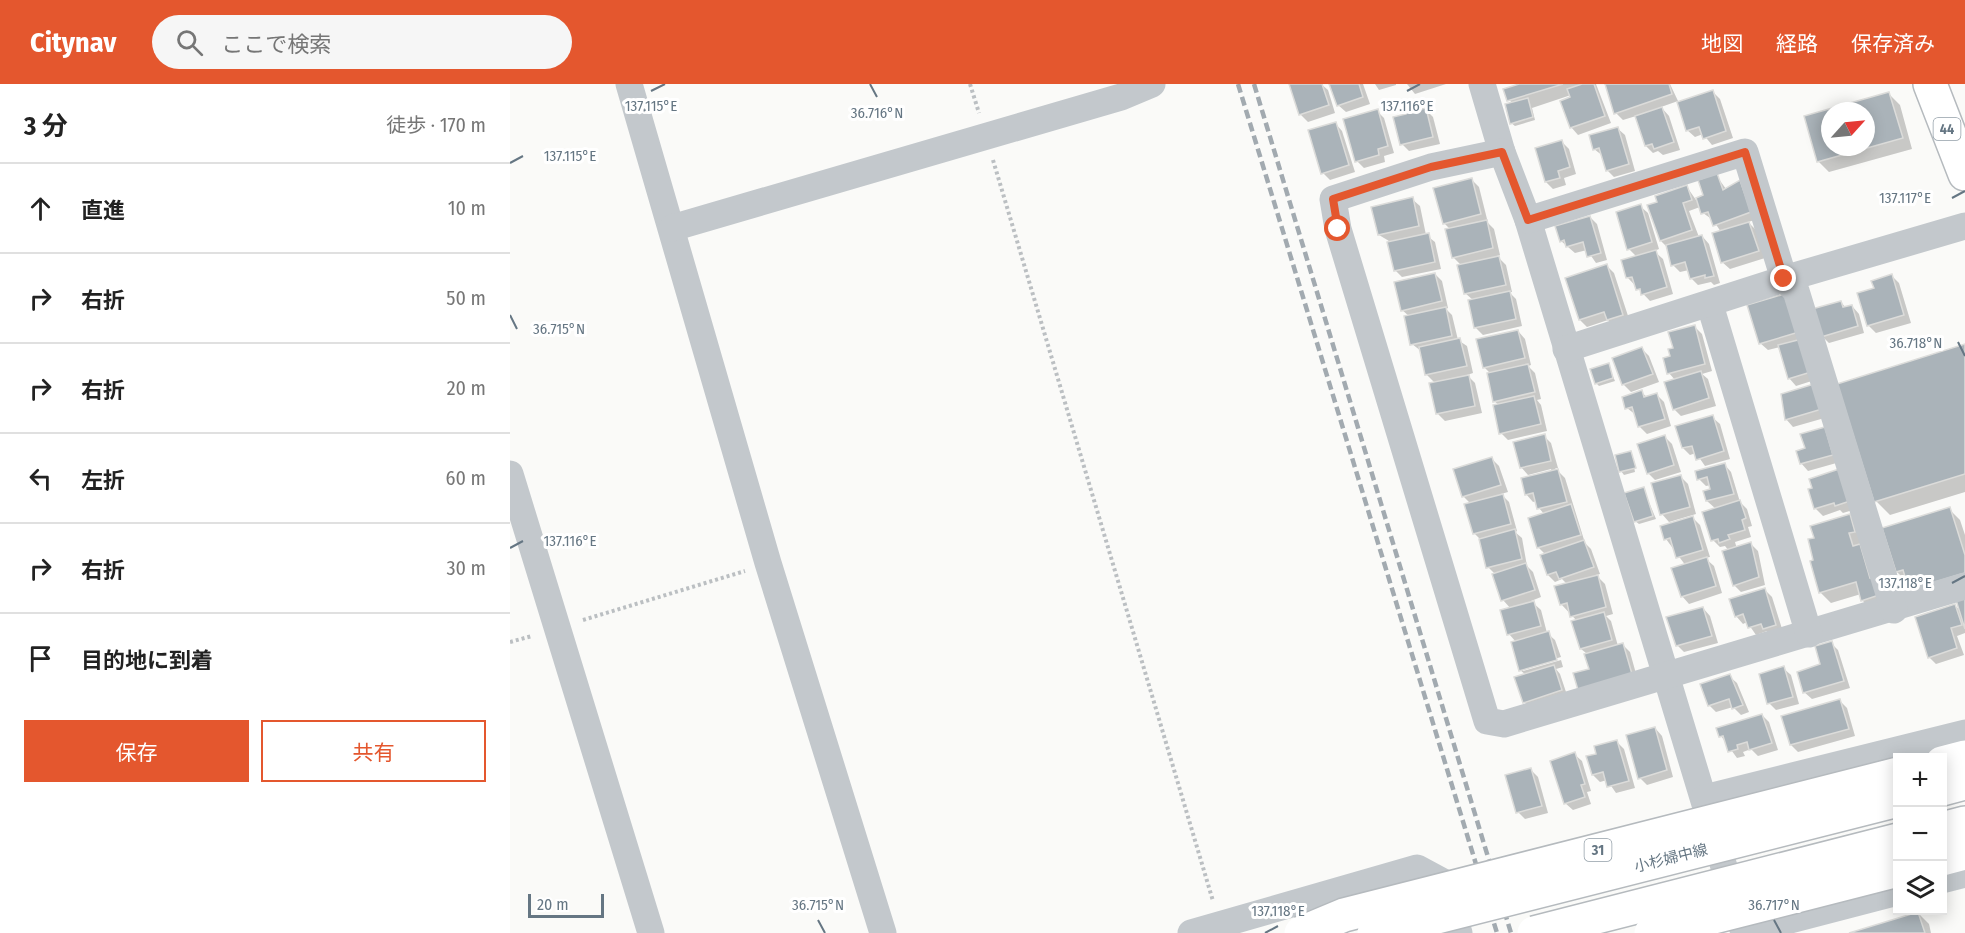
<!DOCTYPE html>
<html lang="ja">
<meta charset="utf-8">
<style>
body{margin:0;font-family:"Fira Sans Condensed","Noto Sans JP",sans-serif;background:#f6f6f6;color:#222}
.controls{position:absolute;right:18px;bottom:18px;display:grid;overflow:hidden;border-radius:0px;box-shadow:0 3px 15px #0003}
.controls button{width:54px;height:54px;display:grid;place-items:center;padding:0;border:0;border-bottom:2px solid #e0e0e0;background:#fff;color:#222;font:30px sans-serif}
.compass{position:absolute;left:1311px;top:18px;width:54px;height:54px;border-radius:50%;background:#fff;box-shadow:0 3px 15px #0003;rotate:63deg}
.scale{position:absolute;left:18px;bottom:15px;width:76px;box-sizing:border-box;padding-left:6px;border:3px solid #657683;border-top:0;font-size:16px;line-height:21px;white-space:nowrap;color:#657683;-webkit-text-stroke:4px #fff;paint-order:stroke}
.stop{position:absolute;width:18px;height:18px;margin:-14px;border:4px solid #e4572e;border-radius:50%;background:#fff}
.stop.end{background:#e4572e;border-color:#fff;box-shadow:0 2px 6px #0008}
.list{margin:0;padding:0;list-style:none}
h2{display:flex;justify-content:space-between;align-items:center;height:78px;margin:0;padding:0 24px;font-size:26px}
h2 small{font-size:20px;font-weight:400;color:#767676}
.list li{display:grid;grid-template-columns:39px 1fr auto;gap:18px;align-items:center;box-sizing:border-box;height:90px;padding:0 24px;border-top:2px solid #e0e0e0}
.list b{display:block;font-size:22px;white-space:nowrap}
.list em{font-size:20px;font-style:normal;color:#767676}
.actions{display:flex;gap:12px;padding:18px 24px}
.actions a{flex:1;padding:14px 0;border:2px solid #e4572e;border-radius:0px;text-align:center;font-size:21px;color:#e4572e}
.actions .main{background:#e4572e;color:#fff}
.icon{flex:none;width:33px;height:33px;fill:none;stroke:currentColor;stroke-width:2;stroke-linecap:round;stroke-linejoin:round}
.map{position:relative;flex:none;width:1455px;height:849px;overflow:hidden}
header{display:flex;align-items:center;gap:36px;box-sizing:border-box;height:84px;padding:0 30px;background:#e4572e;color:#fff}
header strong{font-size:28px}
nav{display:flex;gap:33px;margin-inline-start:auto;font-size:21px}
.search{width:420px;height:54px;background:#f6f6f6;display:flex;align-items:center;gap:15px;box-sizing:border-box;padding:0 21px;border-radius:33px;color:#767676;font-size:22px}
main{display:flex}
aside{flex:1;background:#fff}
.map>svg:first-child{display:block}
</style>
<header>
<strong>Citynav</strong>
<div class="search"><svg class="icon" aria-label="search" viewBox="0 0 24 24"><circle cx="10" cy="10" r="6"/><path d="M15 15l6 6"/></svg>ここで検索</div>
<nav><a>地図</a><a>経路</a><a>保存済み</a></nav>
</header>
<main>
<aside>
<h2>3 分<small>徒歩 · 170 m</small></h2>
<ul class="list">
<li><svg class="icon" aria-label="ahead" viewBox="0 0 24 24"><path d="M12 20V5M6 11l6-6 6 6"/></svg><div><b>直進</b></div><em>10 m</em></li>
<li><svg class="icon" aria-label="right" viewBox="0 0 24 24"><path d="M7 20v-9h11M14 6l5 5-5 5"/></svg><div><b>右折</b></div><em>50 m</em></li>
<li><svg class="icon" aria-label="right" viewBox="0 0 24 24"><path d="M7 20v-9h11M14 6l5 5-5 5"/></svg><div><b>右折</b></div><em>20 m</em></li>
<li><svg class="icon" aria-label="left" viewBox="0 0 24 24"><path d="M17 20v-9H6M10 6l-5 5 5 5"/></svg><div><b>左折</b></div><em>60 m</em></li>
<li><svg class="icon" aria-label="right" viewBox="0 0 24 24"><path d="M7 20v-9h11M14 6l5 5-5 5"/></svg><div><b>右折</b></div><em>30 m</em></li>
<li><svg class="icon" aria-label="arrive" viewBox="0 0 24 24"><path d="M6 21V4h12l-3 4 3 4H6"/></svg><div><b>目的地に到着</b></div></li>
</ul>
<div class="actions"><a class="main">保存</a><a>共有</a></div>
</aside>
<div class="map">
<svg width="1455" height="849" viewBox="0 0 1455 849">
<rect width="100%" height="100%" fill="#fafaf8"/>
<g fill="#0003" fill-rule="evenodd">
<polygon points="780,0 811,0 818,6 825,29 798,38 791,31"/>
<polygon points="821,0 853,0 860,20 836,28 828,21"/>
<polygon points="865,0 886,0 886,1 869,6"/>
<polygon points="897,0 936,0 905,10"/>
<polygon points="1013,0 1086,0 1101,39 1068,51 1061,43 1061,11 1022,24 1025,36 1005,42 1001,39 1002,20 995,6"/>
<polygon points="1096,0 1160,0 1168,17 1151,23 1159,32 1170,66 1153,71 1148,67 1143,69 1136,62 1126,32 1113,36 1106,29"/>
<polygon points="1203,8 1210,15 1223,54 1202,61 1193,50 1185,53 1177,46"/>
<path d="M1379 10 1390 21 1402 65 1319 88 1308 77 1296 33ZM1320 27H1356V63H1320Z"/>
<polygon points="916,26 923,33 930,60 899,67 892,60 903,29"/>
<polygon points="867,27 874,34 884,69 874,72 875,78 854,84 847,77"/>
<polygon points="825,39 832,47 845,88 820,96 813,89"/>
<polygon points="1107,44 1115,51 1125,87 1104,93 1097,86 1093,72 1084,65"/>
<polygon points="1051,57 1059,65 1066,90 1054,94 1056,101 1043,105 1036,98 1026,65"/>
<polygon points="1206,91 1216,105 1248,135 1238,138 1246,146 1255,174 1220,185 1212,178 1211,148 1203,136 1193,129 1190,123 1179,127 1189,153 1192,152 1199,160 1210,199 1204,201 1201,198 1188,201 1181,194 1179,186 1170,188 1163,181 1158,164 1151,157 1148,119 1177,103 1186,116 1195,112"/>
<polygon points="961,95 969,103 978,139 984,145 990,171 987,172 996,181 1002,208 999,208 1006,215 1012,242 973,251 966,244 960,217 963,216 955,209 952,182 943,173 940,145 934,139"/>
<polygon points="902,115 910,122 916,151 925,158 931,185 892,193 885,186 879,157 869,151"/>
<polygon points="1130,122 1138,129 1149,165 1144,167 1153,175 1163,210 1140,217 1118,194 1127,173 1119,165"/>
<polygon points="1080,133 1087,140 1097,176 1086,179 1077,166 1065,169 1051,157"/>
<polygon points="1097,182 1104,189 1120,238 1105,243 1098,236 1077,243 1070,236"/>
<polygon points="925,190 932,197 938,224 936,225 942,231 948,256 957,262 963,289 957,291 965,299 972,329 935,337 928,330 921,300 925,299 917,291 911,267 902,260 899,232 892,226"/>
<polygon points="1382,192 1389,199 1401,239 1366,249 1359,242 1349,210 1365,205"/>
<polygon points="1277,211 1308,295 1286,302 1279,294 1270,263 1258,266 1250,259"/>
<polygon points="1331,218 1336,224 1342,222 1349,230 1354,249 1319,259 1312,252"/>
<polygon points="1185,243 1192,250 1202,287 1192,290 1198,295 1206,322 1171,332 1164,325 1165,296 1159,289 1165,265"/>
<polygon points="1008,247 1015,255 1021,281 1018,282 1025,289 1031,315 1027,316 1031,321 1037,347 998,356 991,349 989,321 984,317 981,290 974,283"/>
<polygon points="1455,262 1455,408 1380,431 1366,417"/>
<polygon points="1132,265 1139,272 1149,298 1121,308 1114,301 1104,275"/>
<polygon points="1098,281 1105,297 1089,302 1086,299"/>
<polygon points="1131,308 1137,313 1146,310 1154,318 1161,342 1137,350 1130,343 1126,331 1117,324"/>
<polygon points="1311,309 1318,333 1283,343 1276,335 1273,323"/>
<polygon points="1202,333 1210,340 1220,375 1195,382 1186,369 1180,371 1173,364"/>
<polygon points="1315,345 1330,378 1298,387 1291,379 1297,365"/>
<polygon points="1034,352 1041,359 1048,384 1045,384 1055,394 1075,459 1081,465 1090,490 1086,491 1095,500 1103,530 1096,532 1101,537 1108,562 1113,561 1120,568 1128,597 1080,586 1076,569 1071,565 1067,537 1051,520 1057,500 1052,495 1045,498 1038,491 1035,470 1028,463 1034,430 1029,424 1027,417 1023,418 1016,410 1042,388 1041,385 1018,391 1011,383"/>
<polygon points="1155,353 1162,360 1171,388 1145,396 1138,389"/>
<polygon points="1121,369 1125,388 1114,391 1111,387"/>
<polygon points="981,374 989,382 998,408 991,410 999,418 1007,447 1005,448 1012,454 1017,482 1023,488 1031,513 1021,517 1031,526 1037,549 1045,556 1051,573 1013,584 1013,587 1051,576 1053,583 1046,585 1050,590 1058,614 1021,625 1014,618 1016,591 1010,586 1006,558 999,550 1001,525 993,516 986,491 978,483 971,456 964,449 961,420 954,413 945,386"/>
<polygon points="1214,380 1221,388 1230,418 1237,425 1242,442 1238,443 1241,453 1225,458 1227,465 1241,460 1248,467 1255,501 1231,508 1224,501 1219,467 1215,462 1210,463 1203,456 1206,425 1197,417 1195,408 1202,406 1201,401 1196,402 1189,395"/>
<polygon points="1329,387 1346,425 1333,429 1330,426 1313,432 1305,424"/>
<polygon points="1171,393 1178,400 1186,430 1159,438 1152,430"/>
<polygon points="1133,404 1146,435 1129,440 1125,437"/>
<polygon points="1439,425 1450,436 1455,451 1455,503 1398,499 1387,488"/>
<polygon points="1340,432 1351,443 1374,506 1363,527 1352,516 1351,510 1321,519 1310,508 1305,477 1306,455"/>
<polygon points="1183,434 1190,441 1200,473 1195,474 1204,482 1212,509 1179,520 1172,512 1176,482 1156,455"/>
<polygon points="1254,505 1262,513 1273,548 1261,551 1257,547 1246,551 1237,538 1233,540 1226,532"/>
<polygon points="1455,515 1455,549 1447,552 1454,571 1426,580 1419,573 1445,522 1452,528"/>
<polygon points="1193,524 1200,532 1208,559 1174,568 1167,561"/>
<polygon points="1321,559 1328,566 1340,604 1302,615 1294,608 1312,581"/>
<polygon points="1273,584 1281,591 1289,620 1266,626 1259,619"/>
<polygon points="1219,592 1227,599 1239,628 1231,631 1223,623 1206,628 1199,621"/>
<polygon points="1330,617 1337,624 1345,652 1288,668 1281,661"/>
<polygon points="1252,631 1259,638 1268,666 1248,672 1241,665 1233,668 1235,672 1227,674 1211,652"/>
<polygon points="1145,644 1152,652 1163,693 1137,701 1130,694"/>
<polygon points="1107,658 1114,665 1125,704 1106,709 1097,696 1090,698 1083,691 1088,671"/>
<polygon points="1064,670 1072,677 1081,707 1077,708 1081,720 1063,726 1055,719"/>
<polygon points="1020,685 1028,693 1038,729 1015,735 1008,728"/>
<polygon points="1408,829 1419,840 1421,849 1344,849"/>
</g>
<g fill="#aab3b9" stroke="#dcdcda" stroke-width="1.5" fill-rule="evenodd">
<polygon points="779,0 812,0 819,21 789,31"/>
<polygon points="819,0 849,0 853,13 827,22"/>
<polygon points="1009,0 1053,0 997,17 993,5"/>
<polygon points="1072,0 1084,0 1095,32 1060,44 1050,17 1060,13 1057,5"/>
<polygon points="1095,0 1159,0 1162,10 1104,30"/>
<polygon points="1203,6 1216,47 1193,55 1189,43 1176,47 1167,18"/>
<path d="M1379 8 1393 54 1307 78 1294 32ZM1320 27H1356V63H1320Z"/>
<polygon points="1018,14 1023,33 1000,40 995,20"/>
<polygon points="1152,23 1164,58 1144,65 1142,60 1135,62 1125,32"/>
<polygon points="901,24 902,27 916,24 923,53 890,61 883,33 896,30 895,26"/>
<polygon points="868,25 878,62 868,65 869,71 845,78 833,35"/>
<polygon points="826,38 839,81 811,90 798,46"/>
<polygon points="1108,43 1119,80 1096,87 1089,64 1083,66 1079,51"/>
<polygon points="1052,56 1060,83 1048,87 1050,94 1035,98 1025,64"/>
<polygon points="1207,89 1213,106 1230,96 1241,128 1203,142 1198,128 1191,130 1186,114 1193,111 1188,96"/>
<polygon points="962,94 971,130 933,140 923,104"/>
<polygon points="1177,101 1182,116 1173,119 1182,146 1150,157 1137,121 1147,118 1145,112"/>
<polygon points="903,113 909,142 868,151 861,123"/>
<polygon points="1131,120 1142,158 1117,166 1106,128"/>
<polygon points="1080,132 1091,169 1077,173 1073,158 1056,163 1054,156 1050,158 1045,142"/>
<polygon points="977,136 983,164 942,174 935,145"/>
<polygon points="1239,138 1249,167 1211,179 1202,149"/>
<polygon points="919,149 925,178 884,187 877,158"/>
<polygon points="1192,151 1204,192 1195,194 1195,191 1180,195 1175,178 1161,182 1156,161"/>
<polygon points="1146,166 1157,203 1131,211 1130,205 1126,206 1122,193 1116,194 1111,176"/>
<polygon points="989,172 996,201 954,210 947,181"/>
<polygon points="1097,180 1113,231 1097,236 1094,228 1069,236 1055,194"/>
<polygon points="925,189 932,217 891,227 884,198"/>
<polygon points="1382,190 1394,231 1357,242 1347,209 1364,204 1361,197"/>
<polygon points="1000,207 1006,235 964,244 958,216"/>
<polygon points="1278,209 1289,248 1249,260 1237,221"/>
<polygon points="1331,217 1333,223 1342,221 1348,242 1311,253 1302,225"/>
<polygon points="936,223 942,252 900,261 894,232"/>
<polygon points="1185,241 1195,280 1157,290 1153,274 1160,272 1158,265 1163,264 1158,248"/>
<polygon points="1008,246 1015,274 973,284 966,255"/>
<polygon points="950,254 957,282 915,291 909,263"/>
<polygon points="1292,255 1301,288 1278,295 1268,261"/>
<polygon points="1455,260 1455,390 1364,418 1327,300"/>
<polygon points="1132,263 1143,290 1112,301 1102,274"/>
<polygon points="1099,279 1103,294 1085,300 1080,285"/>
<polygon points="1018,280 1025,308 983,318 977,289"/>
<polygon points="1191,287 1199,314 1163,326 1154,298"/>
<polygon points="959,291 965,322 926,330 919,299"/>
<polygon points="1304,300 1312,325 1275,336 1271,310"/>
<polygon points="1132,306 1134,313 1147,309 1155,335 1128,343 1122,323 1115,325 1112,313"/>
<polygon points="1024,312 1031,340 989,350 983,321"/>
<polygon points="1203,331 1214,367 1186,376 1182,362 1172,364 1165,342"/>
<polygon points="1315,343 1323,371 1290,380 1286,367 1295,364 1290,350"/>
<polygon points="1035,350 1041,377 1010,384 1003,358"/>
<polygon points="1155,351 1164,381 1137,390 1127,360"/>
<polygon points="1121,367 1126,384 1109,388 1105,371"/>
<polygon points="982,373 991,401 952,413 943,385"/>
<polygon points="1215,379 1224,410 1196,417 1193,407 1200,405 1197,393 1187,396 1185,387"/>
<polygon points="1048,385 1057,418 1027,425 1023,409 1015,411 1011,394"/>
<polygon points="1329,385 1340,417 1325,422 1324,419 1304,425 1298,405 1302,404 1299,395"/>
<polygon points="1171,391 1180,423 1150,431 1141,399"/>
<polygon points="1134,403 1143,432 1124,438 1114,409"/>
<polygon points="993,410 1001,440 963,450 954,420"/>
<polygon points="1230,416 1236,434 1232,436 1235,446 1218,451 1220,455 1209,459 1208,455 1201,457 1192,428"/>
<polygon points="1061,420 1071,451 1027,464 1018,434"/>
<polygon points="1440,423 1455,471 1455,489 1399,506 1393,486 1386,488 1372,444"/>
<polygon points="1340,430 1345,448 1339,449 1343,462 1350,460 1360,494 1364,493 1369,511 1351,517 1346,498 1309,509 1300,477 1303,476 1298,455 1304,454 1300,442"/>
<polygon points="1183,432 1193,466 1166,474 1160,454 1154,456 1150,442"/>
<polygon points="1005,445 1012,475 976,484 969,455"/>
<polygon points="1074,456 1084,483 1049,495 1046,488 1037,491 1030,471"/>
<polygon points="1241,458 1249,493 1223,502 1212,467"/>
<polygon points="1197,473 1206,502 1171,513 1161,484"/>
<polygon points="1016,479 1025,506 991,517 982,490"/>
<polygon points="1088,491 1096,523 1060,533 1057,519 1050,521 1044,502"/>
<polygon points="1255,504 1266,541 1253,545 1251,540 1238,544 1233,530 1225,533 1219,515"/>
<polygon points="1455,514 1455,545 1446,516"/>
<polygon points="1024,517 1031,542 997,551 990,526"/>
<polygon points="1445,520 1452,541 1441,544 1447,564 1418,574 1405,533"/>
<polygon points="1193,523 1202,552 1166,562 1156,533"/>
<polygon points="1094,528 1102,556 1070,565 1061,537"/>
<polygon points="1039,547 1047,576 1009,587 1001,558"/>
<polygon points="1322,557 1334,597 1293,609 1287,588 1310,580 1305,562"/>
<polygon points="1113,559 1122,590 1068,606 1063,589 1079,585 1074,570"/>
<polygon points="1044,581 1052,606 1013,619 1004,593"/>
<polygon points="1274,582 1283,613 1257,620 1249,590"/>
<polygon points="1220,590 1233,621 1222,625 1219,615 1198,622 1190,600"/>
<polygon points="1330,615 1339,645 1280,661 1271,632"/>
<polygon points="1252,630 1262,659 1239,666 1237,658 1227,661 1228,665 1218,668 1213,652 1209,653 1206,644"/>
<polygon points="1145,643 1157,686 1128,695 1116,651"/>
<polygon points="1107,656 1119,697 1097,703 1093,688 1082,691 1076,672 1086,670 1084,662"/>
<polygon points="1065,668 1075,700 1071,701 1075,713 1054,720 1040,677"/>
<polygon points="1021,684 1032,722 1006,729 995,691"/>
<polygon points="1408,828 1415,849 1339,849"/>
</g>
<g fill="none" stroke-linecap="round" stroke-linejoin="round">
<g stroke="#b5babe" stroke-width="36">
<g id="major">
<polyline points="1420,0 1455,90"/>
<polyline points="1432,679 1455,673"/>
<polyline points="1432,705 1455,699"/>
<polyline points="1432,745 1455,739"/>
<polyline points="1432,775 1455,769"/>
</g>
</g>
<g stroke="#bbbfc2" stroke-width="4" stroke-dasharray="3 3" stroke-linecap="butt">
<polyline points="460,0 469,29"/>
<polyline points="483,76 703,817"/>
<polyline points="73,536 235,487"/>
<polyline points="0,558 22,552"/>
</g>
<g stroke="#c3c8cc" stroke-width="27">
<polyline points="119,0 258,479 373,849"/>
<polyline points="972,0 992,68 1018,136 1234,849"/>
<polyline points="992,68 921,83 823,115 828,145 977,637 994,640 1455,502"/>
<polyline points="1018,136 1235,68 1274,195 1286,207 1384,526"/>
<polyline points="162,144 611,13 642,0"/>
<polyline points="1200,221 1299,550"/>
<polyline points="1056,265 1274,195 1455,142"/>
<polyline points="0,390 141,849"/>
<polyline points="1194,714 1455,649"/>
<polyline points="1432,796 1455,790"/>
<polyline points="1234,848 1388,808"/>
<polyline points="681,849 907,784 933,798 949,849"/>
</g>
<use href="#major" stroke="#fff" stroke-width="33"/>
<g stroke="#a2aab0" stroke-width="4.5" stroke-dasharray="9 4.5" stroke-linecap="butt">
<polyline points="728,0 987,849"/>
<polyline points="744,0 1001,849"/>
</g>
<g stroke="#b5babe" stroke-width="36" stroke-linecap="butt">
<g id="major-bridge">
<polyline points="791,849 834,831 1388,690"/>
<polyline points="864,849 1388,716"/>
<polyline points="1024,849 1388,756"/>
<polyline points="1141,849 1388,786"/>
</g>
</g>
<use href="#major-bridge" stroke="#fff" stroke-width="33"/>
</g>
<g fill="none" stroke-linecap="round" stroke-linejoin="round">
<polyline stroke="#e4572e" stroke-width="8" points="828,145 823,115 921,83 992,68 1018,136 1235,68 1274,195"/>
</g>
<path fill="none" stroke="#657683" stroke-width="2" d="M360 0 367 13M141 7 155 0M897 7 910 0M0 79 13 72M1442 114 1455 107M0 231 7 245M1448 258 1455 272M0 464 13 457M1442 499 1455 492M308 836 315 849M1264 836 1271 849M755 849 768 842"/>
<g text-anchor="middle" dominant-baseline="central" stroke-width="6" stroke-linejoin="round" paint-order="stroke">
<g fill="#fff" stroke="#939fa8" stroke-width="1.5">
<rect x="1423.5" y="34" width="27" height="22" rx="4.5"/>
<rect x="1074.5" y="755" width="27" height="22" rx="4.5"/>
</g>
<g font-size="14" font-weight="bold" fill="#657683">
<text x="1437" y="45">44</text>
<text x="1088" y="766">31</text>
</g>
<g font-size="15" fill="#657683" stroke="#fff">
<text transform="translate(1161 774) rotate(-14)">小杉婦中線</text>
</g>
</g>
<g font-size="15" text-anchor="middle" fill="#657683" stroke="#fff" stroke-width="6" stroke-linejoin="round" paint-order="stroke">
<text x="141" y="27">137.115°E</text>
<text x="897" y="27">137.116°E</text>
<text x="367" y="34">36.716°N</text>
<text x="60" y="77">137.115°E</text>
<text x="1395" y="119">137.117°E</text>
<text x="49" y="250">36.715°N</text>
<text x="1406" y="264">36.718°N</text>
<text x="60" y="462">137.116°E</text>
<text x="1395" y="504">137.118°E</text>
<text x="308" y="826">36.715°N</text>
<text x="1264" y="826">36.717°N</text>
<text x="768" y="832">137.118°E</text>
</g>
</svg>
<div class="controls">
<button>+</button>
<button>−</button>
<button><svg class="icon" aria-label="layers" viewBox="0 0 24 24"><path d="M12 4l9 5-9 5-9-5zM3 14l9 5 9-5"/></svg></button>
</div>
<svg class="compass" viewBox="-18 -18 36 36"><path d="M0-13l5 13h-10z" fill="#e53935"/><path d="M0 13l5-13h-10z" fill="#767676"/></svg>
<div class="scale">20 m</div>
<div class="stop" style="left:828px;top:145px"></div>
<div class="stop end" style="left:1274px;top:195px"></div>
</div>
</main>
